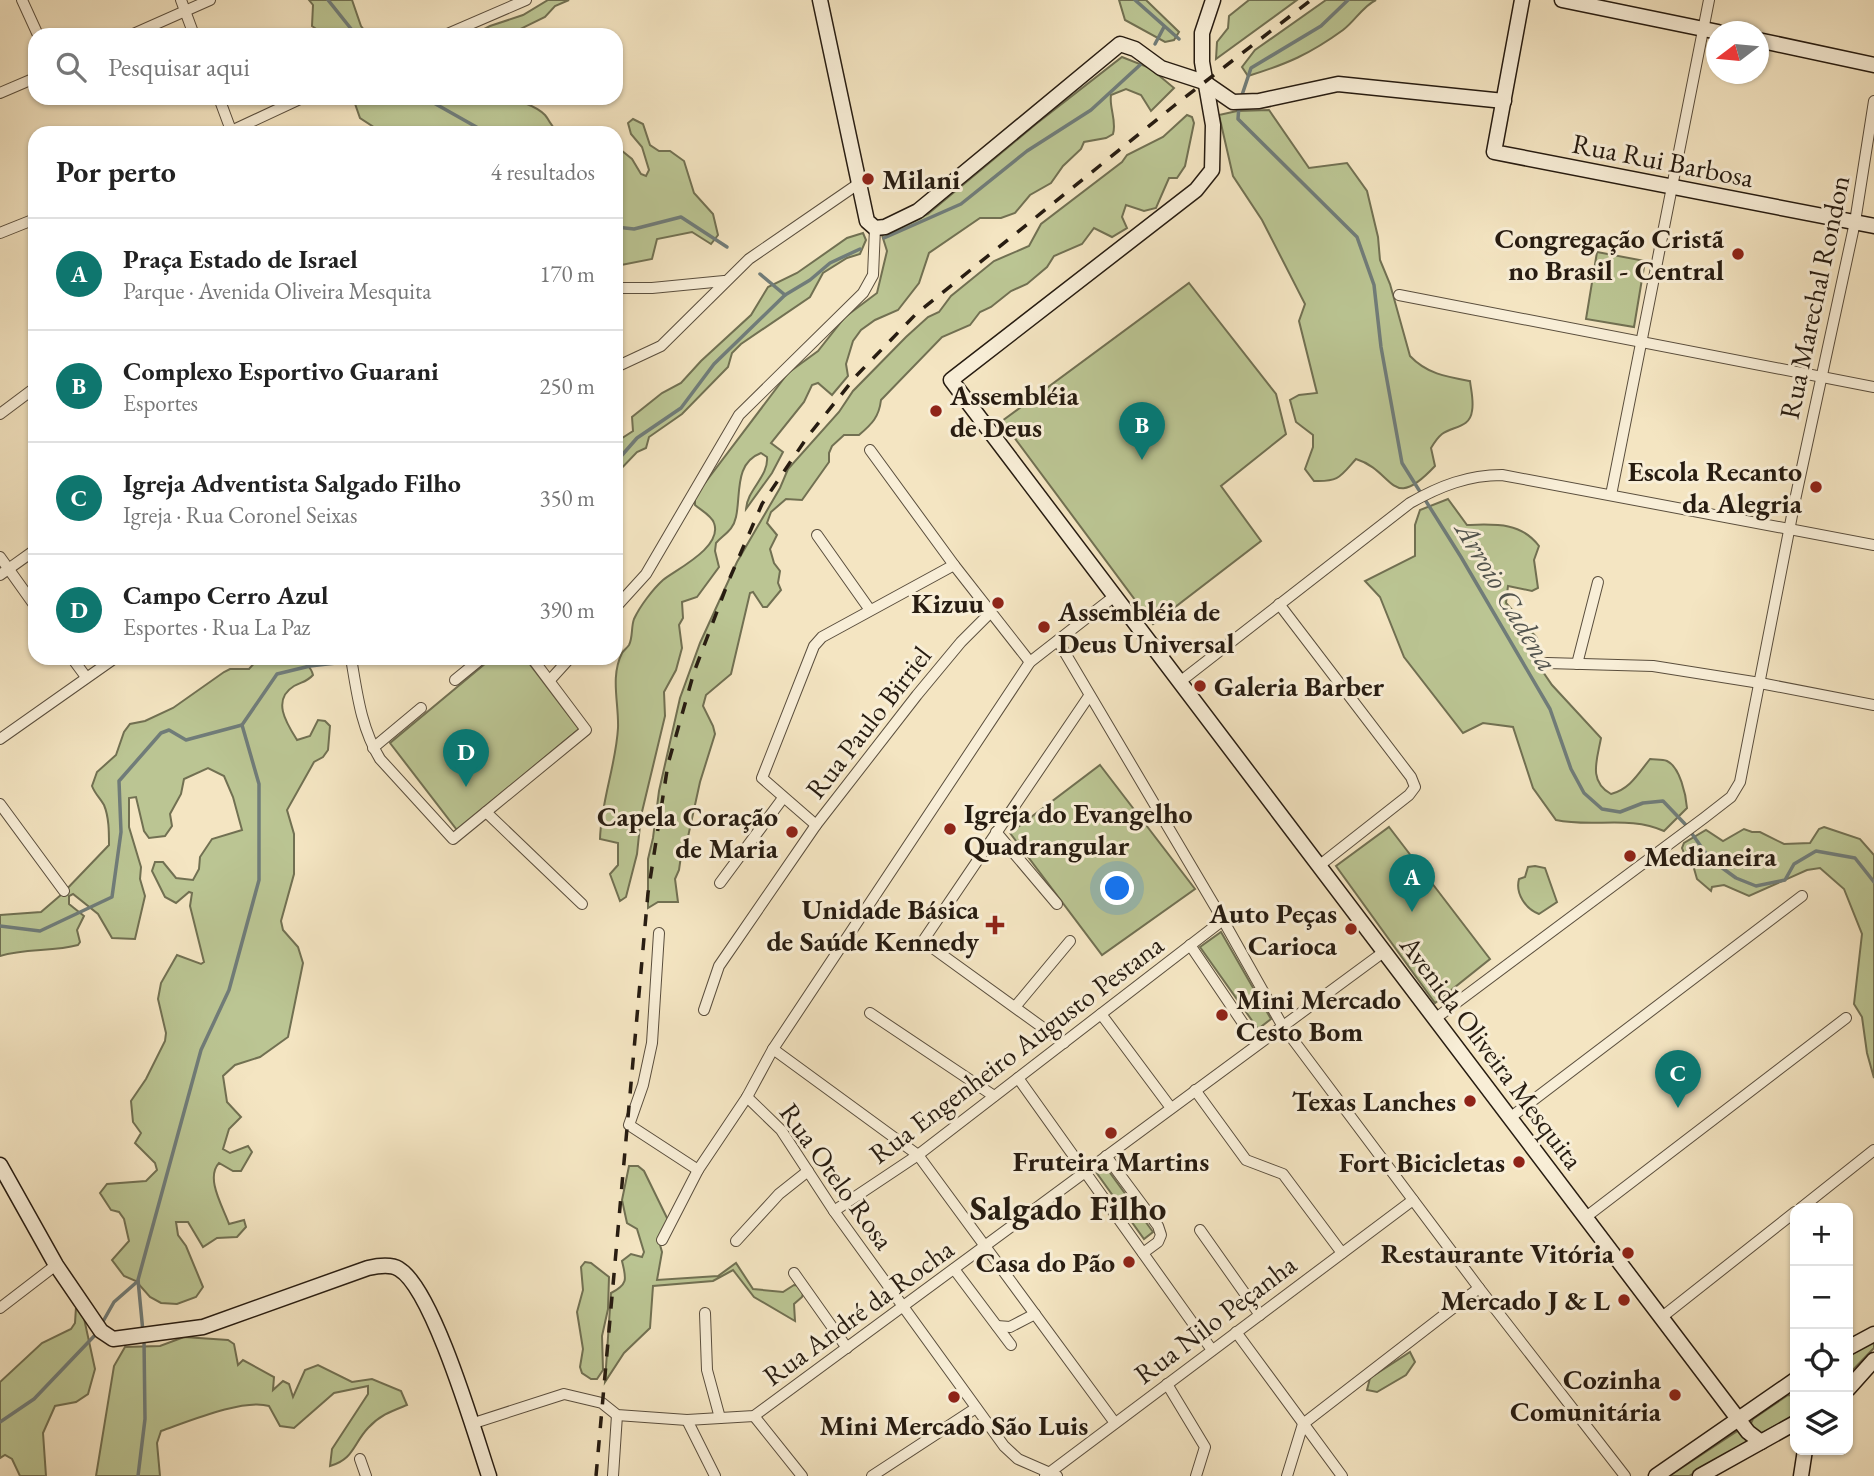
<!DOCTYPE html>
<html lang="pt">
<meta charset="utf-8">
<style>
body{margin:0;font-family:"EB Garamond",serif;background:#f2f2f2;color:#222}
.controls{position:absolute;right:21px;bottom:21px;display:grid;overflow:hidden;border-radius:14px;box-shadow:0 2px 5px #0004}
.controls button{width:63px;height:63px;display:grid;place-items:center;padding:0;border:0;border-bottom:2px solid #e0e0e0;background:#fff;color:#222;font:35px sans-serif}
.compass{position:absolute;left:1706px;top:21px;width:63px;height:63px;border-radius:50%;background:#fff;box-shadow:0 2px 5px #0004;rotate:254deg}
.you{position:absolute;left:1118px;top:889px;width:24px;height:24px;margin:-18px;border:5px solid #fff;border-radius:50%;background:#1a73e8;box-shadow:0 0 0 10px #1a73e833}
.badge{display:grid;place-items:center;width:46px;height:46px;border-radius:50%;background:#0f766e;color:#fff;font-size:23px;font-weight:700}
.pin{position:absolute;translate:-50% -58px;filter:drop-shadow(0 2px 4px #0008)}
.pin::after{content:'';position:absolute;top:37px;width:24px;height:21px;background:inherit;clip-path:polygon(0 0,100% 0,50% 100%)}
.list{margin:0;padding:0;list-style:none}
h2{display:flex;justify-content:space-between;align-items:center;height:91px;margin:0;padding:0 28px;font-size:30px}
h2 small{font-size:23px;font-weight:400;color:#767676}
.list li{display:grid;grid-template-columns:46px 1fr auto;gap:21px;align-items:center;box-sizing:border-box;height:112px;padding:0 28px;border-top:2px solid #e0e0e0}
.list b{display:block;font-size:26px;white-space:nowrap}
.list p{margin:0;font-size:23px;white-space:nowrap;color:#767676}
.list em{font-size:23px;font-style:normal;color:#767676}
.icon{flex:none;width:38px;height:38px;fill:none;stroke:currentColor;stroke-width:2;stroke-linecap:round;stroke-linejoin:round}
.map{position:relative;flex:none;width:1874px;height:1476px;overflow:hidden}
.search{position:absolute;background:#fff;box-shadow:0 2px 5px #0004;left:28px;top:28px;width:595px;height:77px;display:flex;align-items:center;gap:18px;box-sizing:border-box;padding:0 24px;border-radius:21px;color:#767676;font-size:26px}
.panel{position:absolute;background:#fff;box-shadow:0 2px 5px #0004;left:28px;top:126px;width:595px;height:539px;border-radius:21px}
.map>svg:first-child{display:block}
</style>
<div class="map">
<svg width="1874" height="1476" viewBox="0 0 1874 1476">
<rect width="100%" height="100%" fill="#f4e5c2"/>
<filter id="stains"><feTurbulence type="fractalNoise" baseFrequency=".00286" numOctaves="4"/><feColorMatrix values="0 0 0 0 .2 0 0 0 0 .09 0 0 0 0 .02 0 0 0 .5 -.17"/></filter>
<radialGradient id="worn" r=".72"><stop offset=".6" stop-color="#630" stop-opacity="0"/><stop offset="1" stop-color="#630" stop-opacity=".3"/></radialGradient>
<g fill="#bbc593" stroke="#717052" stroke-width="2">
<polygon points="309,0 352,0 361,26 368,35 334,35 331,30 319,31 312,26 313,5"/>
<polygon points="548,0 569,0 555,6 545,17 508,35 480,35 480,31 490,26 523,15"/>
<polygon points="1119,0 1146,0 1179,32 1174,40 1165,42 1125,20"/>
<polygon points="1249,0 1297,0 1216,59 1217,42 1228,28 1229,16"/>
<path d="M1326 0H1376C1363 6 1355 21 1343 30 1310 54 1287 64 1248 76L1242 67 1255 50Z"/>
<path d="M1122 57 1150 68 1174 88 1151 111 1141 95 1126 89 1111 95C1109 108 1117 121 1113 134L1106 138 1084 142 1081 149 1063 166 1051 183 1030 195 1015 213 1001 218H980L929 253 919 283 898 310 875 320 861 330 853 341 846 364 848 376 832 395 818 383 812 385 804 402 771 443 783 452 772 473 746 509C747 490 769 476 767 457L761 453C734 463 741 495 736 517 733 531 724 534 716 543L715 551 719 567 697 597 682 602 683 618 679 625 682 648 676 670 664 692 665 716 641 816 637 854 626 897 620 901 610 874 618 865V843L600 839C601 801 616 765 618 728 619 703 610 677 622 653 624 650 627 648 629 645 633 637 631 627 634 619 640 606 653 589 663 580 677 569 723 547 714 523 712 516 701 510 695 505V496L788 373 818 351 845 317 877 293 887 251 882 235 928 214 1036 124Z"/>
<path d="M353 98H514C525 105 534 104 545 115 551 122 549 125 559 133H383L360 118Z"/>
<path d="M1269 110 1309 168 1347 163 1367 191 1378 237 1380 260 1390 284 1410 356C1427 374 1447 377 1470 381 1471 390 1474 401 1472 411 1470 428 1453 426 1442 434 1437 438 1434 443 1431 448L1435 466C1390 514 1395 471 1356 459 1340 477 1339 482 1314 481L1305 469 1313 447V435L1296 422 1290 400 1299 395 1317 393 1299 321 1305 304 1262 220 1233 176 1219 115 1237 111Z"/>
<path d="M1187 115 1192 117 1194 123 1185 166 1177 178H1169L1156 208 1144 211 1126 205 1122 217 1127 228 1112 237 1094 228 1082 244 1054 256 1047 267 1027 284 1011 291 991 307 980 312 970 325 942 337 881 400C879 417 872 424 859 435H844L832 446 829 453V462L802 500 786 499 771 512 767 523 777 535 770 549 774 563 780 571 778 583 781 590 767 607H763L753 592 750 593 731 674 706 695 703 706 713 726 715 734 700 782 686 846 681 856 679 870 675 879 678 902H658L648 908V859L653 838 659 791 680 698 700 643 737 562 780 488 788 469 839 412 853 391 906 337 928 317 939 312 951 296 994 261 1029 246 1041 224 1122 162 1127 155 1163 137Z"/>
<polygon points="633,119 643,124 650,145 659,151 670,151 684,161 694,193 713,214 718,235 711,244 692,232 657,239 652,259 616,266 616,146 632,159 641,174 646,176 649,170 642,147 631,134 628,123"/>
<polygon points="863,233 866,240 860,254 847,258 823,273 810,297 741,344 732,353 728,367 682,414 649,437 646,448 637,452 616,474 616,442 633,431 632,417 662,393 681,383 701,361 751,315 768,287 797,273 847,238"/>
<polygon points="1597,252 1645,261 1634,327 1586,319"/>
<polygon points="1189,283 1276,394 1286,434 1221,486 1261,541 1153,624 1002,421"/>
<path d="M1448 499 1467 525C1495 524 1521 522 1539 546L1534 560 1538 588 1532 591 1508 586 1506 603 1537 638 1541 669 1552 685 1601 738C1597 760 1588 781 1611 794 1630 789 1638 774 1650 759 1655 760 1662 759 1667 761 1680 767 1686 795 1687 808L1664 831C1629 815 1592 828 1556 820L1533 788 1513 727 1483 723 1463 733 1404 657 1380 597 1365 581 1415 556V525L1420 510Z"/>
<path d="M259 658C276 658 308 654 313 675 307 682 301 682 294 686 271 700 287 724 297 740L310 736 318 720 325 721 330 726 328 750 323 757 314 762 287 810 294 834V874L281 921 283 930 298 947 303 963 288 1037 260 1057 235 1065 223 1076 227 1102 241 1117 229 1129 223 1149 230 1153 248 1146 252 1152 241 1171H233L219 1163C205 1178 223 1207 229 1224L244 1220 246 1227 237 1237 217 1238 203 1247 188 1222H176L178 1235 186 1246 203 1287 196 1297 177 1304 161 1303 150 1297 136 1281 124 1276 112 1260 129 1241 124 1219 119 1212 111 1210 100 1193 107 1184 146 1181 157 1170 155 1163 135 1143 141 1133 133 1122 131 1101 146 1079 165 1041 166 1033 158 999 161 983 177 955 201 964 204 962 190 906 192 893 189 892 176 903 165 897 152 871 155 862H163L176 878 193 880 199 869 200 857 212 839 242 830 233 797 224 776 208 768 184 779 181 794 170 814 172 826 165 836 149 838 144 831 136 797 129 798V827L141 867 140 879 145 896 135 939 112 938 98 914 73 894 69 896V904L84 916 77 930 80 942 78 945C53 952 25 948 0 956V915L41 912 62 894 109 845C109 832 109 817 104 805 100 798 95 794 92 786L97 772 116 755 124 732 130 724 145 721 173 708 224 672 230 669H249Z"/>
<polygon points="492,658 525,658 579,729 457,830 390,743"/>
<polygon points="1100,765 1195,889 1102,955 1010,833"/>
<polygon points="1389,827 1490,959 1435,1003 1336,866"/>
<polygon points="1824,827 1860,839 1874,855 1874,1078 1867,1053 1862,1017 1854,1004 1862,934 1844,889 1820,868 1807,870 1749,896 1724,885 1712,887 1711,891 1697,879 1691,858 1684,853 1682,848 1684,843 1706,830 1723,841 1744,829 1752,832 1760,832 1784,844 1810,843 1819,829"/>
<path d="M1535 866 1545 868 1557 902 1539 914C1526 909 1515 894 1519 879L1525 877 1528 867Z"/>
<polygon points="1221,932 1271,1019 1258,1029 1200,947"/>
<path d="M629 1166H638L644 1171 669 1222 659 1241 662 1252 657 1280 718 1276 736 1263 753 1289 783 1292 794 1285 805 1287 802 1297 794 1304 795 1321 754 1297 733 1270 713 1281 653 1286 650 1328 624 1353 605 1382 611 1293C629 1284 626 1278 622 1261L631 1254 642 1257 644 1252 637 1229 627 1223 622 1200Z"/>
<polygon points="1105,1166 1153,1232 1144,1239 1096,1172"/>
<polygon points="585,1262 591,1263 609,1277 608,1309 602,1336 603,1370 597,1379 591,1379 582,1373 580,1367 583,1349 577,1312 583,1290 581,1267"/>
<polygon points="76,1307 82,1309 95,1369 88,1394 76,1402 55,1406 43,1433 46,1476 20,1476 12,1459 5,1455 0,1458 0,1382 42,1343 71,1329 75,1323"/>
<path d="M184 1337 228 1340 234 1344 238 1365 243 1360 274 1377 273 1390 283 1381 289 1384 293 1397 305 1370 318 1365 352 1382 372 1379 401 1391 407 1405C392 1411 380 1415 368 1428 353 1444 354 1459 330 1466L332 1449 368 1394V1386L334 1393 294 1428 280 1426 269 1406C244 1398 187 1422 161 1431L157 1443 160 1476H96L114 1366 125 1347 160 1346Z"/>
<polygon points="1874,1340 1874,1348 1848,1375 1848,1357"/>
<polygon points="1410,1352 1415,1362 1406,1375 1377,1392 1367,1390 1370,1378"/>
<polygon points="1788,1395 1795,1396 1795,1415 1762,1433 1755,1433 1750,1425 1753,1419"/>
<polygon points="1739,1430 1747,1442 1689,1476 1669,1476"/>
</g>
<g fill="none" stroke-linecap="round" stroke-linejoin="round">
<g stroke="#707c79" stroke-width="3.5">
<polyline points="328,0 356,35"/>
<polyline points="1135,0 1179,39"/>
<polyline points="1155,44 1164,27"/>
<polyline points="425,98 487,133"/>
<polyline points="1241,98 1251,68 1321,26 1348,0"/>
<polyline points="1239,105 1238,119 1357,237 1374,285 1381,347 1402,463 1461,557 1550,709 1571,769 1584,793 1602,809 1620,812 1643,803 1663,801 1685,824 1710,859 1736,878 1756,886 1785,880 1794,864 1816,851 1855,858 1874,882"/>
<polyline points="616,227 634,229 681,217 727,247"/>
<polyline points="884,238 961,204 1027,151 1091,110 1140,65"/>
<polyline points="760,274 785,295"/>
<polyline points="616,462 637,438 681,408 714,364 785,295 810,280 830,263 860,249"/>
<polyline points="0,926 40,931 112,897 121,832 119,781 161,733 169,730 186,740 242,725 277,674 310,666 345,662"/>
<polyline points="101,1325 114,1302 138,1281"/>
<polyline points="143,1332 138,1280 147,1247 201,1050 229,990 259,880 259,784 242,725"/>
<polyline points="0,1422 34,1399 98,1332"/>
<polyline points="138,1476 145,1419 144,1340"/>
</g>
<g stroke="#5a4e3d" stroke-width="12">
<g id="street">
<polyline points="22,0 38,35"/>
<polyline points="181,0 194,35"/>
<polyline points="131,35 210,0"/>
<polyline points="445,35 526,0"/>
<polyline points="0,93 35,78"/>
<polyline points="219,98 232,133"/>
<polyline points="227,133 302,98"/>
<polyline points="0,233 35,219"/>
<polyline points="616,288 652,288 724,281"/>
<polyline points="1399,295 1874,387"/>
<polyline points="616,367 661,346 749,259 858,184"/>
<polyline points="0,414 32,390"/>
<polyline points="870,450 954,565 1030,662"/>
<polyline points="1611,495 1709,0"/>
<polyline points="817,535 870,610"/>
<polyline points="0,557 35,606"/>
<polyline points="0,575 35,550"/>
<polyline points="1279,604 1411,777 1415,787 1409,795 1320,865"/>
<polyline points="616,607 646,574 739,415 863,293 873,275 875,228"/>
<polyline points="1058,641 1223,920 1282,1025 1479,1288 1625,1476"/>
<polyline points="72,658 86,677"/>
<path d="M351 658C357 693 361 728 380 759L453 839 486 812 582 904"/>
<polyline points="1547,663 1653,666 1760,683 1874,705"/>
<polyline points="1577,664 1598,582"/>
<polyline points="455,680 482,658"/>
<polyline points="550,680 570,658"/>
<path d="M1181 681 1410 503C1440 486 1468 475 1502 475L1874 545"/>
<polyline points="0,739 115,658"/>
<polyline points="373,748 421,708"/>
<polyline points="0,804 64,891"/>
<polyline points="486,812 586,730 532,658"/>
<polyline points="816,825 762,778 814,646 822,637 954,565"/>
<polyline points="996,832 1057,904"/>
<polyline points="720,883 783,798"/>
<polyline points="659,933 652,1043 643,1085 629,1125 698,1170"/>
<polyline points="1190,945 1257,1044"/>
<polyline points="1015,1007 1070,941"/>
<polyline points="704,1010 719,966 816,825 917,695 961,642 991,612"/>
<polyline points="870,1013 994,1096"/>
<polyline points="1101,1014 1171,1108"/>
<polyline points="1436,1018 1704,818 1731,797 1740,782 1795,500 1855,222 1874,101"/>
<polyline points="1064,1043 923,941 1089,696"/>
<polyline points="773,1049 918,1155 1115,1423"/>
<polyline points="1018,1078 1212,1350"/>
<polyline points="1195,1090 1246,1160 1283,1174 1342,1253"/>
<polyline points="747,1097 781,1130 834,1211 1004,1446 1018,1459 1057,1476"/>
<polyline points="1511,1117 1802,896"/>
<polyline points="1106,1156 1158,1226 1161,1235 1158,1242 1143,1253"/>
<polyline points="1801,1208 1874,1150"/>
<polyline points="834,1211 918,1155 1223,920"/>
<polyline points="1586,1217 1846,1018"/>
<polyline points="1200,1230 1260,1315"/>
<polyline points="662,1240 698,1170 747,1097 773,1049 1030,662 1116,595"/>
<polyline points="736,1241 779,1194 808,1171"/>
<polyline points="954,1269 1011,1345"/>
<polyline points="794,1273 847,1348"/>
<polyline points="0,1308 56,1265"/>
<polyline points="705,1313 707,1370 720,1418"/>
<polyline points="1662,1317 1795,1212"/>
<polyline points="997,1326 1010,1327 1035,1314"/>
<polyline points="1236,1332 1342,1476"/>
<polyline points="1167,1384 1205,1447 1196,1476"/>
<polyline points="754,1416 802,1476"/>
<polyline points="687,1420 715,1476"/>
<polyline points="471,1424 564,1394 602,1403 617,1415 687,1420 754,1416 1385,951"/>
<polyline points="360,1459 366,1476"/>
<polyline points="613,1476 617,1415"/>
<polyline points="872,1476 976,1408"/>
<polyline points="1045,1476 1413,1200"/>
<polyline points="1287,1476 1303,1424 1479,1288"/>
</g>
</g>
<g stroke="#271c11" stroke-width="17">
<g id="secondary">
<polyline points="820,0 867,221 875,228 885,227 918,211 1120,44 1135,49 1161,68 1204,82 1233,102 1259,101 1338,84 1504,101"/>
<polyline points="1213,0 1202,33 1202,62 1213,125 1212,170 1196,190 951,380 1748,1432 1761,1442"/>
<polyline points="1522,0 1494,152 1874,226"/>
<polyline points="1562,0 1718,32"/>
<polyline points="1758,40 1874,65"/>
<path d="M0 1165 56 1265 101 1331 113 1339 203 1327 368 1268C377 1266 391 1264 399 1269 433 1289 475 1434 489 1476"/>
<polyline points="1848,1348 1874,1334"/>
<polyline points="1848,1389 1874,1360"/>
<polyline points="1656,1476 1795,1380"/>
<polyline points="1700,1476 1795,1423"/>
<polyline points="1801,1476 1805,1450"/>
</g>
</g>
<use href="#street" stroke="#f8eed7" stroke-width="10"/>
<use href="#secondary" stroke="#f8eed7" stroke-width="14"/>
<polyline stroke="#271c11" stroke-width="3.5" stroke-dasharray="12 12" stroke-linecap="butt" points="596,1476 648,893 668,764 694,672 729,580 762,504 808,436 857,375 916,314 1175,105 1311,0"/>
</g>
<g fill="#8f2418" stroke="#f8eed7" stroke-width="2.5">
<circle cx="868" cy="179" r="7"/>
<circle cx="1738" cy="254" r="7"/>
<circle cx="936" cy="411" r="7"/>
<circle cx="1816" cy="487" r="7"/>
<circle cx="998" cy="603" r="7"/>
<circle cx="1044" cy="627" r="7"/>
<circle cx="1200" cy="686" r="7"/>
<circle cx="950" cy="829" r="7"/>
<circle cx="792" cy="832" r="7"/>
<circle cx="1630" cy="856" r="7"/>
<path d="M991.5 914.5h7v7h7v7h-7v7h-7v-7h-7v-7h7z"/>
<circle cx="1351" cy="929" r="7"/>
<circle cx="1222" cy="1015" r="7"/>
<circle cx="1470" cy="1101" r="7"/>
<circle cx="1111" cy="1133" r="7"/>
<circle cx="1519" cy="1162" r="7"/>
<circle cx="1628" cy="1253" r="7"/>
<circle cx="1129" cy="1262" r="7"/>
<circle cx="1624" cy="1300" r="7"/>
<circle cx="1675" cy="1395" r="7"/>
<circle cx="954" cy="1397" r="7"/>
</g>
<g text-anchor="middle" dominant-baseline="central" stroke-width="6" stroke-linejoin="round" paint-order="stroke">
<g font-size="28" fill="#271c11" stroke="#f8eed7">
<text transform="translate(1663 160) rotate(11)">Rua Rui Barbosa</text>
<text transform="translate(1814 297) rotate(-78)">Rua Marechal Rondon</text>
<text transform="translate(868 722) rotate(-52)">Rua Paulo Birriel</text>
<text transform="translate(1016 1049) rotate(-37)">Rua Engenheiro Augusto Pestana</text>
<text transform="translate(1492 1052) rotate(53)">Avenida Oliveira Mesquita</text>
<text transform="translate(837 1176) rotate(54)">Rua Otelo Rosa</text>
<text transform="translate(858 1312) rotate(-36)">Rua André da Rocha</text>
<text transform="translate(1215 1319) rotate(-37)">Rua Nilo Peçanha</text>
</g>
<g font-size="28" font-weight="bold" fill="#271c11" stroke="#f8eed7" text-anchor="end">
<text x="882" y="179" text-anchor="start">Milani</text>
<text x="1724" y="238">Congregação Cristã<tspan x="1724" dy="32">no Brasil - Central</tspan></text>
<text x="950" y="395" text-anchor="start">Assembléia<tspan x="950" dy="32">de Deus</tspan></text>
<text x="1802" y="471">Escola Recanto<tspan x="1802" dy="32">da Alegria</tspan></text>
<text x="984" y="603">Kizuu</text>
<text x="1058" y="611" text-anchor="start">Assembléia de<tspan x="1058" dy="32">Deus Universal</tspan></text>
<text x="1214" y="686" text-anchor="start">Galeria Barber</text>
<text x="964" y="813" text-anchor="start">Igreja do Evangelho<tspan x="964" dy="32">Quadrangular</tspan></text>
<text x="778" y="816">Capela Coração<tspan x="778" dy="32">de Maria</tspan></text>
<text x="1644" y="856" text-anchor="start">Medianeira</text>
<text x="979" y="909">Unidade Básica<tspan x="979" dy="32">de Saúde Kennedy</tspan></text>
<text x="1337" y="913">Auto Peças<tspan x="1337" dy="32">Carioca</tspan></text>
<text x="1236" y="999" text-anchor="start">Mini Mercado<tspan x="1236" dy="32">Cesto Bom</tspan></text>
<text x="1456" y="1101">Texas Lanches</text>
<text x="1111" y="1161" text-anchor="middle">Fruteira Martins</text>
<text x="1505" y="1162">Fort Bicicletas</text>
<text x="1614" y="1253">Restaurante Vitória</text>
<text x="1115" y="1262">Casa do Pão</text>
<text x="1610" y="1300">Mercado J &amp; L</text>
<text x="1661" y="1379">Cozinha<tspan x="1661" dy="32">Comunitária</tspan></text>
<text x="954" y="1425" text-anchor="middle">Mini Mercado São Luis</text>
</g>
<g font-size="30" font-style="italic" fill="#52544e" stroke="#f8eed7">
<text transform="translate(1507 596) rotate(59)">Arroio Cadena</text>
</g>
<g font-size="35" font-weight="bold" fill="#271c11" stroke="#f8eed7">
<text x="1068" y="1207">Salgado Filho</text>
</g>
</g>
<rect width="100%" height="100%" filter="url(#stains)"/>
<rect width="100%" height="100%" fill="url(#worn)"/>
</svg>
<div class="controls">
<button>+</button>
<button>−</button>
<button><svg class="icon" aria-label="locate" viewBox="0 0 24 24"><circle cx="12" cy="12" r="6"/><path d="M12 2v4M12 18v4M2 12h4M18 12h4"/></svg></button>
<button><svg class="icon" aria-label="layers" viewBox="0 0 24 24"><path d="M12 4l9 5-9 5-9-5zM3 14l9 5 9-5"/></svg></button>
</div>
<svg class="compass" viewBox="-18 -18 36 36"><path d="M0-13l5 13h-10z" fill="#e53935"/><path d="M0 13l5-13h-10z" fill="#767676"/></svg>
<div class="you"></div>
<div class="pin badge" style="left:1412px;top:912px">A</div>
<div class="pin badge" style="left:1142px;top:460px">B</div>
<div class="pin badge" style="left:1678px;top:1108px">C</div>
<div class="pin badge" style="left:466px;top:787px">D</div>
<div class="search"><svg class="icon" aria-label="search" viewBox="0 0 24 24"><circle cx="10" cy="10" r="6"/><path d="M15 15l6 6"/></svg>Pesquisar aqui</div>
<section class="panel">
<h2>Por perto<small>4 resultados</small></h2>
<ul class="list">
<li><span class="badge">A</span><div><b>Praça Estado de Israel</b><p>Parque · Avenida Oliveira Mesquita</p></div><em>170 m</em></li>
<li><span class="badge">B</span><div><b>Complexo Esportivo Guarani</b><p>Esportes</p></div><em>250 m</em></li>
<li><span class="badge">C</span><div><b>Igreja Adventista Salgado Filho</b><p>Igreja · Rua Coronel Seixas</p></div><em>350 m</em></li>
<li><span class="badge">D</span><div><b>Campo Cerro Azul</b><p>Esportes · Rua La Paz</p></div><em>390 m</em></li>
</ul>
</section>
</div>
